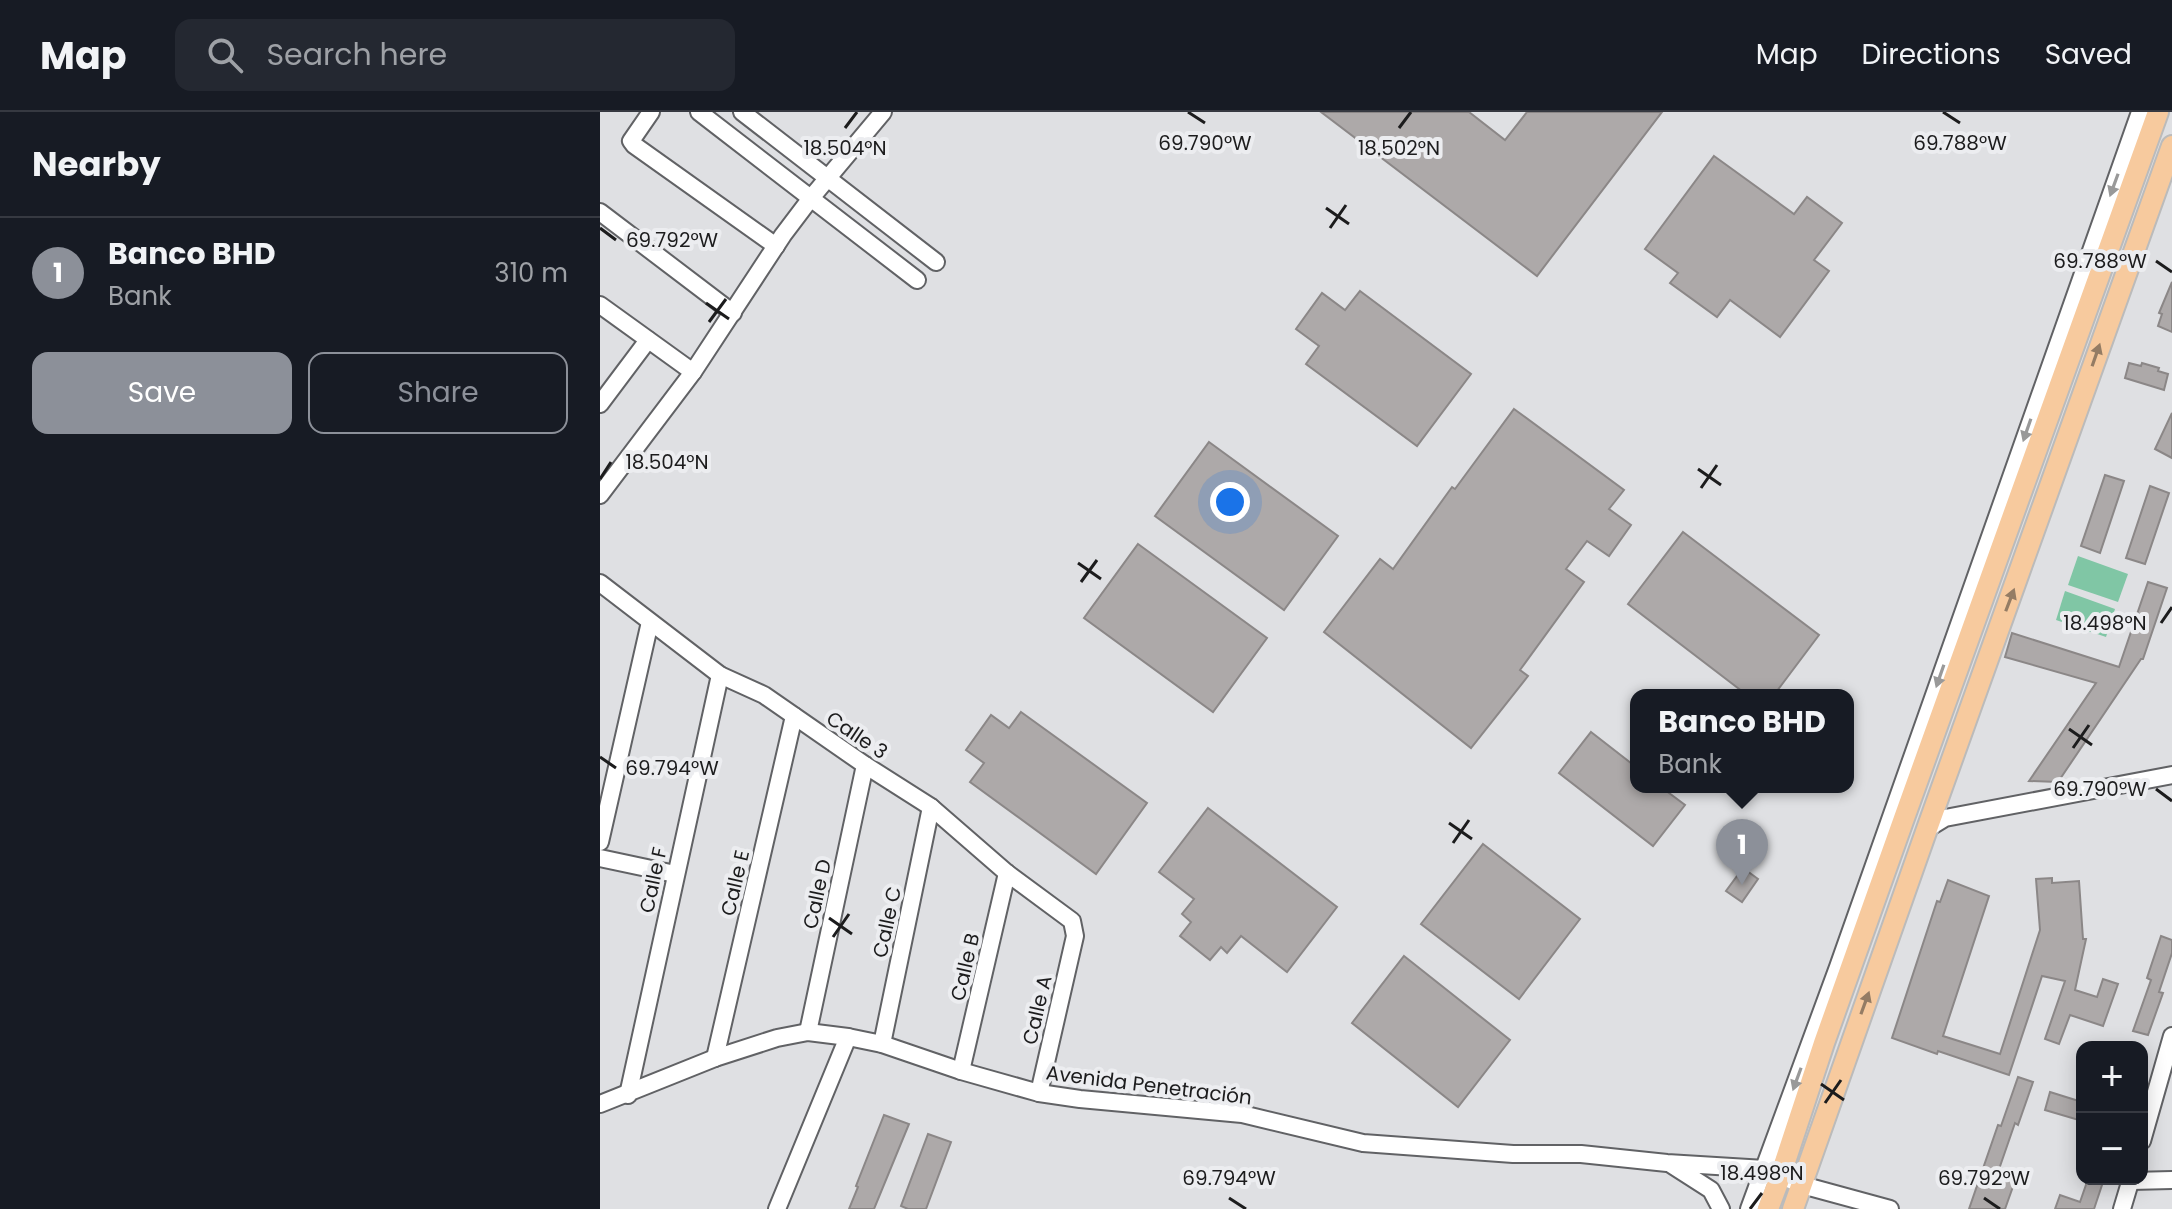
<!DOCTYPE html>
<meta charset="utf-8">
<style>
body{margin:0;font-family:Poppins,sans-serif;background:#242831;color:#f1f3f6}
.controls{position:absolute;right:24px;bottom:24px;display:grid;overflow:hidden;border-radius:16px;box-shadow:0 4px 20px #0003}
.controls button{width:72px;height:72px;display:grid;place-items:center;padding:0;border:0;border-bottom:2px solid #363941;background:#171b24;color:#f1f3f6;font:40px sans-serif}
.you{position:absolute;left:630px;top:390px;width:28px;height:28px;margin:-20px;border:6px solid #fff;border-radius:50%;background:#1a73e8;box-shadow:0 0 0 12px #1a73e833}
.badge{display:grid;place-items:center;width:52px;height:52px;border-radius:50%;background:#8c9099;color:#fff;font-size:26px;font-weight:700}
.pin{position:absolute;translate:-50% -66px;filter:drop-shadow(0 2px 4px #0008)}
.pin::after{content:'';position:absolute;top:42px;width:28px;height:24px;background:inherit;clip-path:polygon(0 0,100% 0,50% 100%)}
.popup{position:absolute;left:1030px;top:577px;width:224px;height:104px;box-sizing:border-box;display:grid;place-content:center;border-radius:16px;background:#171b24;filter:drop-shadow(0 2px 6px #0005);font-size:26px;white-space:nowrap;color:#9ea1a6}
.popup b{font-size:30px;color:#f1f3f6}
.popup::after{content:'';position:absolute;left:50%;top:100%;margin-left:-16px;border:16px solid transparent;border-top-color:#171b24}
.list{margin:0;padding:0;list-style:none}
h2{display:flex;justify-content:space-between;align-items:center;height:104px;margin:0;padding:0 32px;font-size:34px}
h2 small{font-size:26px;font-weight:400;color:#9ea1a6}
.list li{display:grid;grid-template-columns:52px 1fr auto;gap:24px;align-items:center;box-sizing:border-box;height:112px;padding:0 32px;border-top:2px solid #363941}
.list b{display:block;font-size:30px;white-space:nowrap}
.list p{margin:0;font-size:26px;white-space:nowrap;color:#9ea1a6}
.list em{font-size:26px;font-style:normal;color:#9ea1a6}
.actions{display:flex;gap:16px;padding:24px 32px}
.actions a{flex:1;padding:18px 0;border:2px solid #8c9099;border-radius:16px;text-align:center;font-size:28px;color:#8c9099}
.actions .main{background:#8c9099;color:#fff}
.icon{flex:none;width:44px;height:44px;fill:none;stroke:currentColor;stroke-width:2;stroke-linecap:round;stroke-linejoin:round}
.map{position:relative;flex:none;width:1572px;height:1097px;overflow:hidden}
header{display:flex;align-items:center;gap:48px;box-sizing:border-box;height:112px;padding:0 40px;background:#171b24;border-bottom:2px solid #363941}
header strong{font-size:38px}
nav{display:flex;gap:44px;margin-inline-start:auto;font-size:28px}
.search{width:560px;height:72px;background:#242831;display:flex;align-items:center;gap:20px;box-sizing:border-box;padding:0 28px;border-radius:16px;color:#9ea1a6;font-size:30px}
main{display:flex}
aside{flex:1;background:#171b24}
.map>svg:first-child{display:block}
</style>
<header>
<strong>Map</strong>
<div class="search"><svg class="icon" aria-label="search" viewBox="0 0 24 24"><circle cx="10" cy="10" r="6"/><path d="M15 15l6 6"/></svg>Search here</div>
<nav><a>Map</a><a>Directions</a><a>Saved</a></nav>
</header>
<main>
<aside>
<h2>Nearby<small></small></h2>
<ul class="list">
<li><span class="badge">1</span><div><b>Banco BHD</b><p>Bank</p></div><em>310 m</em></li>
</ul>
<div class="actions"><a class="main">Save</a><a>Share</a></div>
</aside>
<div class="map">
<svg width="1572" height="1097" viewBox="0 0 1572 1097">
<rect width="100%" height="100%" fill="#dfe0e3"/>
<g fill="#80c6a5">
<polygon points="1478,444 1528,462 1518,490 1468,473"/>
<polygon points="1465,479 1515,497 1506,525 1456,508"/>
</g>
<g fill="#ada9a9" stroke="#8b8787" stroke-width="2">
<polygon points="721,0 869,0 905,28 927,0 1062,0 937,164"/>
<polygon points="1114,44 1194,102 1207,85 1242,111 1214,148 1229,159 1180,225 1130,188 1117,205 1070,171 1078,161 1045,137"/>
<polygon points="1572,170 1572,220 1558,214 1562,202 1559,201"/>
<polygon points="760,179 871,262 817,334 706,252 719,234 696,217 722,181 745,198"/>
<polygon points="1529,251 1541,254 1542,251 1559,256 1558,259 1568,262 1564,278 1525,266"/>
<polygon points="914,297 1024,378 1009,397 1031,413 1009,444 987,429 966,457 984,470 920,558 928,564 871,636 724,520 780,447 793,457 852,375 855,377"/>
<polygon points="1572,301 1572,346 1555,337"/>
<polygon points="609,330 738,424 684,498 555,404"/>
<polygon points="1505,363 1524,369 1500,441 1481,434"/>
<polygon points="1550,374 1569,381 1545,452 1526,446"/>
<polygon points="1083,420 1219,523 1174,583 1147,583 1028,492"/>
<polygon points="538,432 667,526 613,600 484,506"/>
<polygon points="1548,470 1567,476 1543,547 1541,547 1458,670 1429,669 1496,571 1405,545 1412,521 1519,555"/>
<polygon points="421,600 547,691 496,762 370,670 384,651 366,638 391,603 409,616"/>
<polygon points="991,620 1036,655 1036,675 1061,675 1085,693 1053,734 959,661"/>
<polygon points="608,696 737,795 687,860 641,824 627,841 621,835 610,848 580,824 591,810 582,802 594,787 559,760"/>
<polygon points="883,732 980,807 919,887 821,812"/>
<polygon points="1143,756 1158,767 1142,790 1126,779"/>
<polygon points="1452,766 1452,771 1479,769 1483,827 1486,827 1475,878 1497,885 1503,867 1518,872 1503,914 1470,903 1459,932 1445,927 1465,869 1442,864 1409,963 1338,939 1337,942 1292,926 1337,789 1340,790 1348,768 1389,784 1343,924 1400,942 1440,818 1436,767"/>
<polygon points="1561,824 1572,828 1572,841 1559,880 1563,881 1548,923 1533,919 1551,868 1547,866"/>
<polygon points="804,844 910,928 858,995 752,911"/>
<polygon points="1418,965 1433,970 1418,1013 1415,1011 1397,1063 1415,1069 1405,1097 1369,1097 1398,1013 1401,1014"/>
<polygon points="1450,980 1482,990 1482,1009 1445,998"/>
<polygon points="284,1003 309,1012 274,1097 249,1097 258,1075 256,1074"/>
<polygon points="328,1022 351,1030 326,1097 308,1097 301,1094"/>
<polygon points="1488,1067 1504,1067 1494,1097 1455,1097 1460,1083 1480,1090"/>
</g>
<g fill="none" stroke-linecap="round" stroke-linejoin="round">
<g stroke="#616265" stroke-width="20">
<g id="minor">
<polyline points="51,0 31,29 34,33 176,134"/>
<polyline points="99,0 317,168"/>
<polyline points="142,0 336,150"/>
<polyline points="0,100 133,201"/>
<polyline points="0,193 93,260"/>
<polyline points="0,292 48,228"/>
<polyline points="0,383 93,260 183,123 211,86 283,0"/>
<polyline points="0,471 120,563 164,583 265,653 331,695 407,761 472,809 475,824 439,981"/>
<polyline points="1327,717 1345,706 1572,663"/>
<polyline points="0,730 50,510"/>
<polyline points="0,746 75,762"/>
<polyline points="208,920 265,653"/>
<polyline points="282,932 331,695"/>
<polyline points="115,946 194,604"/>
<polyline points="361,959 407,761"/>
<polyline points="28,983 120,563"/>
<polyline points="0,992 115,946 177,926 208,920 248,925 282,932 361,959 439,981 480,987 642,1002 763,1031 913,1042 981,1042 1067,1051 1165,1057 1202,1073 1290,1097"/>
<polyline points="1542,1029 1572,924"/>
<polyline points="1072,1053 1111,1078 1121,1097"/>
<polyline points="1531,1069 1572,1068"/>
<polyline points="177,1097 248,925"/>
<polyline points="1149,1097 1238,855 1540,0"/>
<polyline points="1522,1097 1531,1067"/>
</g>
</g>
<g stroke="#bbb" stroke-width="24">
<g id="major">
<polyline points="1168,1097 1180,1065 1224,931 1303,709 1558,0"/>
<polyline points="1193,1097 1327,717 1572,34"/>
</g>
</g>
<use href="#minor" stroke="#fff" stroke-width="16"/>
<use href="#major" stroke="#f7ca9e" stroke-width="20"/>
</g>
<defs><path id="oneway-solid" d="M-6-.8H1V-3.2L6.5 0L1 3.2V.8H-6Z" transform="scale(2)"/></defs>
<g fill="#999">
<use href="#oneway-solid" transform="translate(1514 73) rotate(110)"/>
<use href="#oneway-solid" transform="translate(1427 318) rotate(109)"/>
<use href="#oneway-solid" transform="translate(1340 564) rotate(109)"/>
<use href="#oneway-solid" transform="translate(1197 967) rotate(110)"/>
</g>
<g fill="#947c64">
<use href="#oneway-solid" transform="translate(1496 243) rotate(-71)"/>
<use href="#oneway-solid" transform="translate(1410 488) rotate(-69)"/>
<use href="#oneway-solid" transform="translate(1265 891) rotate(-70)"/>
</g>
<path fill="none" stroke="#1c1c1d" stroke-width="3" d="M588 0 605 11M1343 0 1360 11M245 16 257 0M799 16 811 0M726 96 749 112M0 116 16 128M730 116 746 93M1556 149 1572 160M106 191 129 207M109 210 126 187M1098 357 1121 373M0 367 11 350M1101 376 1117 353M478 451 501 467M481 470 497 448M1561 511 1572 495M1469 617 1492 633M1473 636 1489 613M0 645 16 656M1556 677 1572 689M849 711 872 727M853 731 869 708M229 806 252 822M233 825 249 802M1221 972 1244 988M1225 991 1241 968M629 1086 646 1097M1384 1086 1400 1097M1150 1097 1162 1081"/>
<g text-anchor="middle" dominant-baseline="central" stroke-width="8" stroke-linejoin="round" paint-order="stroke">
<g font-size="20" fill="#1c1c1d" stroke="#ecedf0">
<text transform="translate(257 623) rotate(34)">Calle 3</text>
<text transform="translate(53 768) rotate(-78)">Calle F</text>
<text transform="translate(135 771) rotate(-77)">Calle E</text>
<text transform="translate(217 782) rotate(-78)">Calle D</text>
<text transform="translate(287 810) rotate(-78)">Calle C</text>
<text transform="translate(365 855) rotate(-77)">Calle B</text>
<text transform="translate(437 898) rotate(-77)">Calle A</text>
<text transform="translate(549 973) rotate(7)">Avenida Penetración</text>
</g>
</g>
<g font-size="20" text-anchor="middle" fill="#1c1c1d" stroke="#ecedf0" stroke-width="8" stroke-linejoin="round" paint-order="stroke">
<text x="1360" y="38">69.788°W</text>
<text x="605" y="38">69.790°W</text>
<text x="245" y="43">18.504°N</text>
<text x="799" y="43">18.502°N</text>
<text x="72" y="135">69.792°W</text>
<text x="1500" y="156">69.788°W</text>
<text x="67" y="357">18.504°N</text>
<text x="1505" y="518">18.498°N</text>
<text x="72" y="663">69.794°W</text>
<text x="1500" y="684">69.790°W</text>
<text x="1162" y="1068">18.498°N</text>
<text x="629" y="1073">69.794°W</text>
<text x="1384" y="1073">69.792°W</text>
</g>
</svg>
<div class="controls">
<button>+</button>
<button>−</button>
</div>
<div class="you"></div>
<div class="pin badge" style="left:1142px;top:773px">1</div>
<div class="popup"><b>Banco BHD</b>Bank</div>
</div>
</main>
